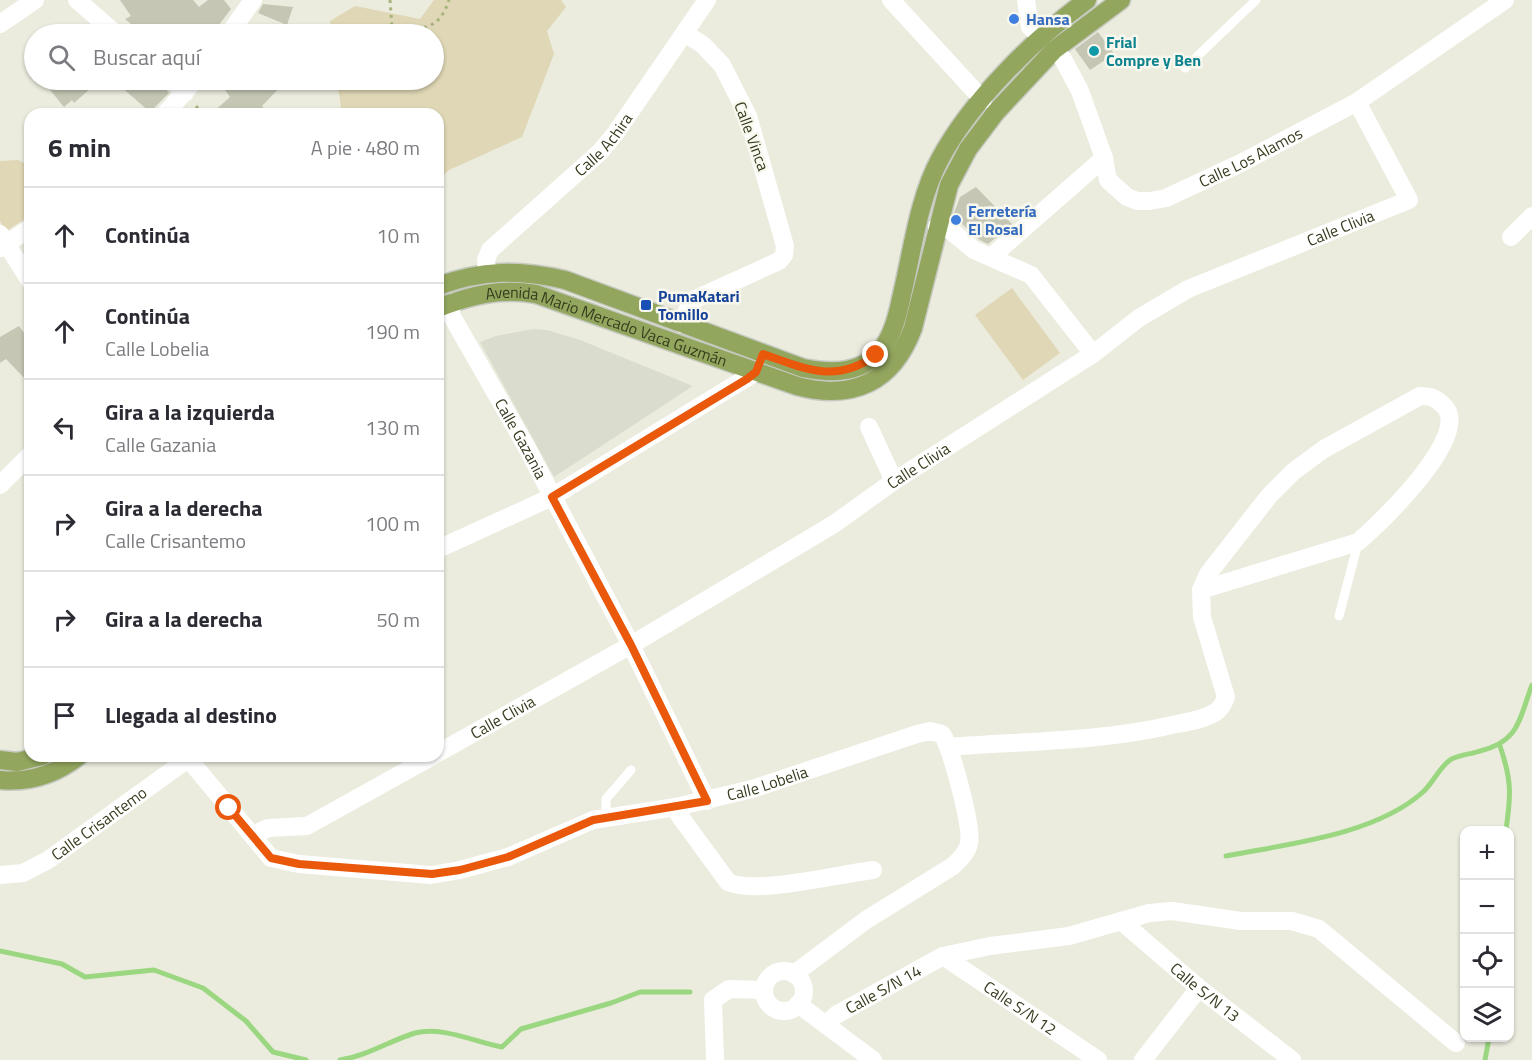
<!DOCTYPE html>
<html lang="es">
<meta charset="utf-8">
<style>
body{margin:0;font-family:"Titillium Web",sans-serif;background:#f7f7f7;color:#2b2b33}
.controls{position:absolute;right:18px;bottom:18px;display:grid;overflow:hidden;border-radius:12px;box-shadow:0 2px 4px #0004}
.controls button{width:54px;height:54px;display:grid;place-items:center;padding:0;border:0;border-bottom:2px solid #e1e1e2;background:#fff;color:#2b2b33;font:30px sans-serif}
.stop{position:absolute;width:18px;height:18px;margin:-14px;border:4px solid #ea580c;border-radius:50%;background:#fff}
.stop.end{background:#ea580c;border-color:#fff;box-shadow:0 2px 6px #0008}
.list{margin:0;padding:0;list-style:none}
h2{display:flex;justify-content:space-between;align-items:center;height:78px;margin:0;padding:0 24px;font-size:26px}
h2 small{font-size:20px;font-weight:400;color:#7c7c81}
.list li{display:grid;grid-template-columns:39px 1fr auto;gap:18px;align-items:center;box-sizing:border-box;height:96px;padding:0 24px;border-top:2px solid #e1e1e2}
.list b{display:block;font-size:22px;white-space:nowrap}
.list p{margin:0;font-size:20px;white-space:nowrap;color:#7c7c81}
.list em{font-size:20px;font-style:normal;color:#7c7c81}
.icon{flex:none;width:33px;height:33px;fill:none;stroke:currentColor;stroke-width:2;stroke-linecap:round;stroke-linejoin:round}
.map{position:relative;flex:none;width:1532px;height:1060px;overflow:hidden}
.search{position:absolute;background:#fff;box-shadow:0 2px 4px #0004;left:24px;top:24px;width:420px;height:66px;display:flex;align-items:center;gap:15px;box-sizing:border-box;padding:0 21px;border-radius:33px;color:#7c7c81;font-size:22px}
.panel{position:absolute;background:#fff;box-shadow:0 2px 4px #0004;left:24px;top:108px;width:420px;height:654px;border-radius:18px}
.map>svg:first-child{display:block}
</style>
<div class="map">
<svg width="1532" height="1060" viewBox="0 0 1532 1060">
<rect width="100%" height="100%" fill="#ebecde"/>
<polygon fill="#dadccd" points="533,329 547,330 580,340 693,386 554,477 480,342 496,336"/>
<g fill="#dfd7b5">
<polygon points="434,0 561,0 566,7 547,31 554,54 522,137 449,170 438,180 438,114 342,114 337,80 434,80 434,34 332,34 330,21 355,6 420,19"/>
<polygon points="18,160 30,166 30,216 6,231 0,221 0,161"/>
<polygon points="1012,288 1060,353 1023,380 975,315"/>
</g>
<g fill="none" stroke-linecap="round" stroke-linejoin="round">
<g stroke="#9bd780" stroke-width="5">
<path d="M1500 746C1512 781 1511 795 1506 830"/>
<path d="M1226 856C1288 844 1375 835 1423 792 1433 783 1439 768 1450 760 1457 755 1472 754 1480 751 1520 741 1519 719 1532 685"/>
<polyline points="0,951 62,964 85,977 154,970 203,988 246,1021 273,1052 306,1060"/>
<path d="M340 1060C367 1056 389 1041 415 1033 442 1026 475 1042 502 1047L521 1029 611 1003 640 992H690"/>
<polyline points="1485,1060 1489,1038"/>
</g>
</g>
<g fill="#c5c7b4">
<polygon points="120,0 193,0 199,7 208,0 224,0 231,9 212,34 143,34 125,19 131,16"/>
<polygon points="263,4 293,7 287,25 258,13"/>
<polygon points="1098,32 1114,54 1090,70 1075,49"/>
<polygon points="42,80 100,80 74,103 72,100 64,107"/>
<polygon points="113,80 158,80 169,93 150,112"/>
<polygon points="229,80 287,80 262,106 269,114 211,114 230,97 223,87"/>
<polygon points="976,187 1012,224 988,244 980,240 953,216 960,197"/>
<polygon points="19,326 30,341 30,384 6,359 0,363 0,337"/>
</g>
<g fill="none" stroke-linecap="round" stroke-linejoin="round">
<g stroke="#c6c9c0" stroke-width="21">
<g id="primary">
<path d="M438 286C482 270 519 269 565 280L803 368C833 374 865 374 884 346 895 330 899 308 903 290 913 247 919 198 940 159 971 101 1034 39 1087 0"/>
<path id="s10" d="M438 308C471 295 500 288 536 294L797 386C853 401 893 382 913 328L949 185 968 149 996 112 1054 50 1121 0"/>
<polyline points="0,760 17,762 42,756"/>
<path d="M0 780C30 783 56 774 79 756"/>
</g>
</g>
<g stroke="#a7b37c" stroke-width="3" stroke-dasharray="3 4.5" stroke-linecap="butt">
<path d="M390 0 392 28C421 30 439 31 449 0"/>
<polyline points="196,106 202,114"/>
</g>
<g stroke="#fff" stroke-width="9">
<polyline points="1185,68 1256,0"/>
<polyline points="1339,616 1358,543"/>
<polyline points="606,817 606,799 631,770"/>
</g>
<g stroke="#fff" stroke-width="18">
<polyline points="77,0 116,34"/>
<polyline points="891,0 983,100"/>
<polyline points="1026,0 1030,27 1040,36"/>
<polyline points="0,24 35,0"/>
<polyline points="229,34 253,0"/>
<path id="s1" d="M1054 50 1063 59 1080 91 1104 158 1108 180 1127 197 1137 201H1150L1166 198 1241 163 1357 102 1505 0"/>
<polyline points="172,80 185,93"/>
<polyline points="165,114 195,80"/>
<polyline points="937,227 950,230 974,250 1031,275 1093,354"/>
<polyline points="0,234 30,281"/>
<polyline points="1511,237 1532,216"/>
<polyline points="0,248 30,228"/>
<polyline points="991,257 1104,158"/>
<path id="s2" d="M487 272 486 260 490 250 600 152 615 134 707 0"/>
<path id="s3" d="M454 302 450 313 527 448 631 645 707 801"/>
<polyline points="682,324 691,301 779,261 784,255 785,246 748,116 722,65 703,45 686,34"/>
<polyline points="869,427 894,481"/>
<polyline points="0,485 30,455"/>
<polyline points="438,549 552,497 756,372"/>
<path d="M949 747C1023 741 1099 742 1172 725 1187 722 1203 720 1216 712 1222 707 1223 704 1226 697L1202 617 1201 590 1208 574 1269 496 1294 471 1324 449 1420 396C1431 396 1436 398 1444 406 1473 435 1380 523 1358 542L1201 590"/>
<path id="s4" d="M438 753 631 645 834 524 894 481 1093 354 1139 318 1188 289 1409 200 1357 102"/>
<path id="s5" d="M186 756 271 858 299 864 431 875 460 870 508 857 593 820 676 807 752 789 917 734 930 731 942 734C951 748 973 828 969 843 967 853 960 859 953 866L866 920 794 974"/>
<path d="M676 807 679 815 728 882C754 895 840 874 873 870"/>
<polyline points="253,835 268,828 307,826 433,756"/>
<path id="s6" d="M0 875 23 873 48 860 192 756"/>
<path id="s7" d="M1121 921 1199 988 1292 1060"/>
<path id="s8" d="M943 956 1098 1060"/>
<circle cx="784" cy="991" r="20"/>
<polyline points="798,1004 873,1060"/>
<path id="s9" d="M826 1025 836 1015 943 956 990 946 1069 936 1149 913 1172 911 1241 921H1292L1319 929 1456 1043"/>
<polyline points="715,1060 713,1000 729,989 764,990"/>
<polyline points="1143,1060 1199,988"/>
</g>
<use href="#primary" stroke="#92a65e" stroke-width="18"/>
</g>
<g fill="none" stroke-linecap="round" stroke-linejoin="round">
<path stroke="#ea580c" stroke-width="8" d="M229 808 271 858 299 864 432 874 460 870 508 857 593 820 707 801 631 645 552 497 747 379 756 372 763 354C806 369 836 384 876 355"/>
</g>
<g fill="#3f7fe0" stroke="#f8f8ef" stroke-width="2">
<circle cx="1014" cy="19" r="6"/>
<circle cx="956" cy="220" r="6"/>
</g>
<circle fill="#0f9aa8" stroke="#f8f8ef" stroke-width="2" cx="1094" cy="51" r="6"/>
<rect fill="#1a4fb4" stroke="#f8f8ef" stroke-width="2" x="640" y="299" width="12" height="12" rx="3"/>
<g text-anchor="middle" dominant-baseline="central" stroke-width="5" stroke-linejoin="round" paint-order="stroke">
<g font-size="16" font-weight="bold" fill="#366cbe" stroke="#f8f8ef" text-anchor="start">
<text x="1026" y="19">Hansa</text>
<text x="968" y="211">Ferretería<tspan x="968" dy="18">El Rosal</tspan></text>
</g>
<g font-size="16" font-weight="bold" fill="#0d838f" stroke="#f8f8ef" text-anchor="start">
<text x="1106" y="42">Frial<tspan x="1106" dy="18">Compre y Ben</tspan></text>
</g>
<g font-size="16" fill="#353d1e" stroke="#f8f8ef">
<text transform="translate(752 136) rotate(70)">Calle Vinca</text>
<text stroke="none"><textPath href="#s2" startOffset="178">Calle Achira</textPath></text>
<text stroke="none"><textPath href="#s1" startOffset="302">Calle Los Alamos</textPath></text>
<text stroke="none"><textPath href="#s4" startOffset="1047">Calle Clivia</textPath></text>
<text stroke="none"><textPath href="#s10" startOffset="176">Avenida Mario Mercado Vaca Guzmán</textPath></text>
<text stroke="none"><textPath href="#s3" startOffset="156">Calle Gazania</textPath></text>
<text stroke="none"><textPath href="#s4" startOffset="560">Calle Clivia</textPath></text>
<text stroke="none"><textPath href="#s4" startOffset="74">Calle Clivia</textPath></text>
<text stroke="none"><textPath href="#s5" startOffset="644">Calle Lobelia</textPath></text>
<text stroke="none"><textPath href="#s6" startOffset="114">Calle Crisantemo</textPath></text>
<text stroke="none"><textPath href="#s9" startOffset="68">Calle S/N 14</textPath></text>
<text stroke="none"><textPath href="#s7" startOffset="110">Calle S/N 13</textPath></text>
<text stroke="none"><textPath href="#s8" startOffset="93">Calle S/N 12</textPath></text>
</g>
<g font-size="16" font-weight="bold" fill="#164399" stroke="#f8f8ef" text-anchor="start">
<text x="658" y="296">PumaKatari<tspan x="658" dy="18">Tomillo</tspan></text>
</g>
</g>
</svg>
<div class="controls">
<button>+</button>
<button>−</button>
<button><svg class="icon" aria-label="locate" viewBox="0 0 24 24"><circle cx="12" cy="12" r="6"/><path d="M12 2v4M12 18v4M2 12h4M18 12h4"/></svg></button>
<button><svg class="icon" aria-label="layers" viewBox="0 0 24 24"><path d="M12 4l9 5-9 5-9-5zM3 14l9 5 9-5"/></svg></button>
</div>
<div class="stop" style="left:229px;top:808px"></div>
<div class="stop end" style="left:876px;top:355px"></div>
<div class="search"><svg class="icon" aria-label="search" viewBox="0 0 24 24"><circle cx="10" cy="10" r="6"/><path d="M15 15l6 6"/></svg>Buscar aquí</div>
<section class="panel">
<h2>6 min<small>A pie · 480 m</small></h2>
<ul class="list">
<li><svg class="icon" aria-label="ahead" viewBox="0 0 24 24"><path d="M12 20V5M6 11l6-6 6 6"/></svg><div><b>Continúa</b></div><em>10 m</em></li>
<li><svg class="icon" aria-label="ahead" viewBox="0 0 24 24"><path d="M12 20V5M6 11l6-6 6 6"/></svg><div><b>Continúa</b><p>Calle Lobelia</p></div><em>190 m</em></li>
<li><svg class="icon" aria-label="left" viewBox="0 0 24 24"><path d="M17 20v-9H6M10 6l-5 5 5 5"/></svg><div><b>Gira a la izquierda</b><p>Calle Gazania</p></div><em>130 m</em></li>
<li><svg class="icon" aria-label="right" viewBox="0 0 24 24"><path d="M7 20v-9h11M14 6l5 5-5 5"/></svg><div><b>Gira a la derecha</b><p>Calle Crisantemo</p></div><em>100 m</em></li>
<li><svg class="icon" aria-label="right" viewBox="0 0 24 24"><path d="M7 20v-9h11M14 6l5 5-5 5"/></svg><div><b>Gira a la derecha</b></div><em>50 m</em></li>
<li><svg class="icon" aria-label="arrive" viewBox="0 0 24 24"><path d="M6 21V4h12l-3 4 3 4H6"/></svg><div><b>Llegada al destino</b></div></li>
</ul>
</section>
</div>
